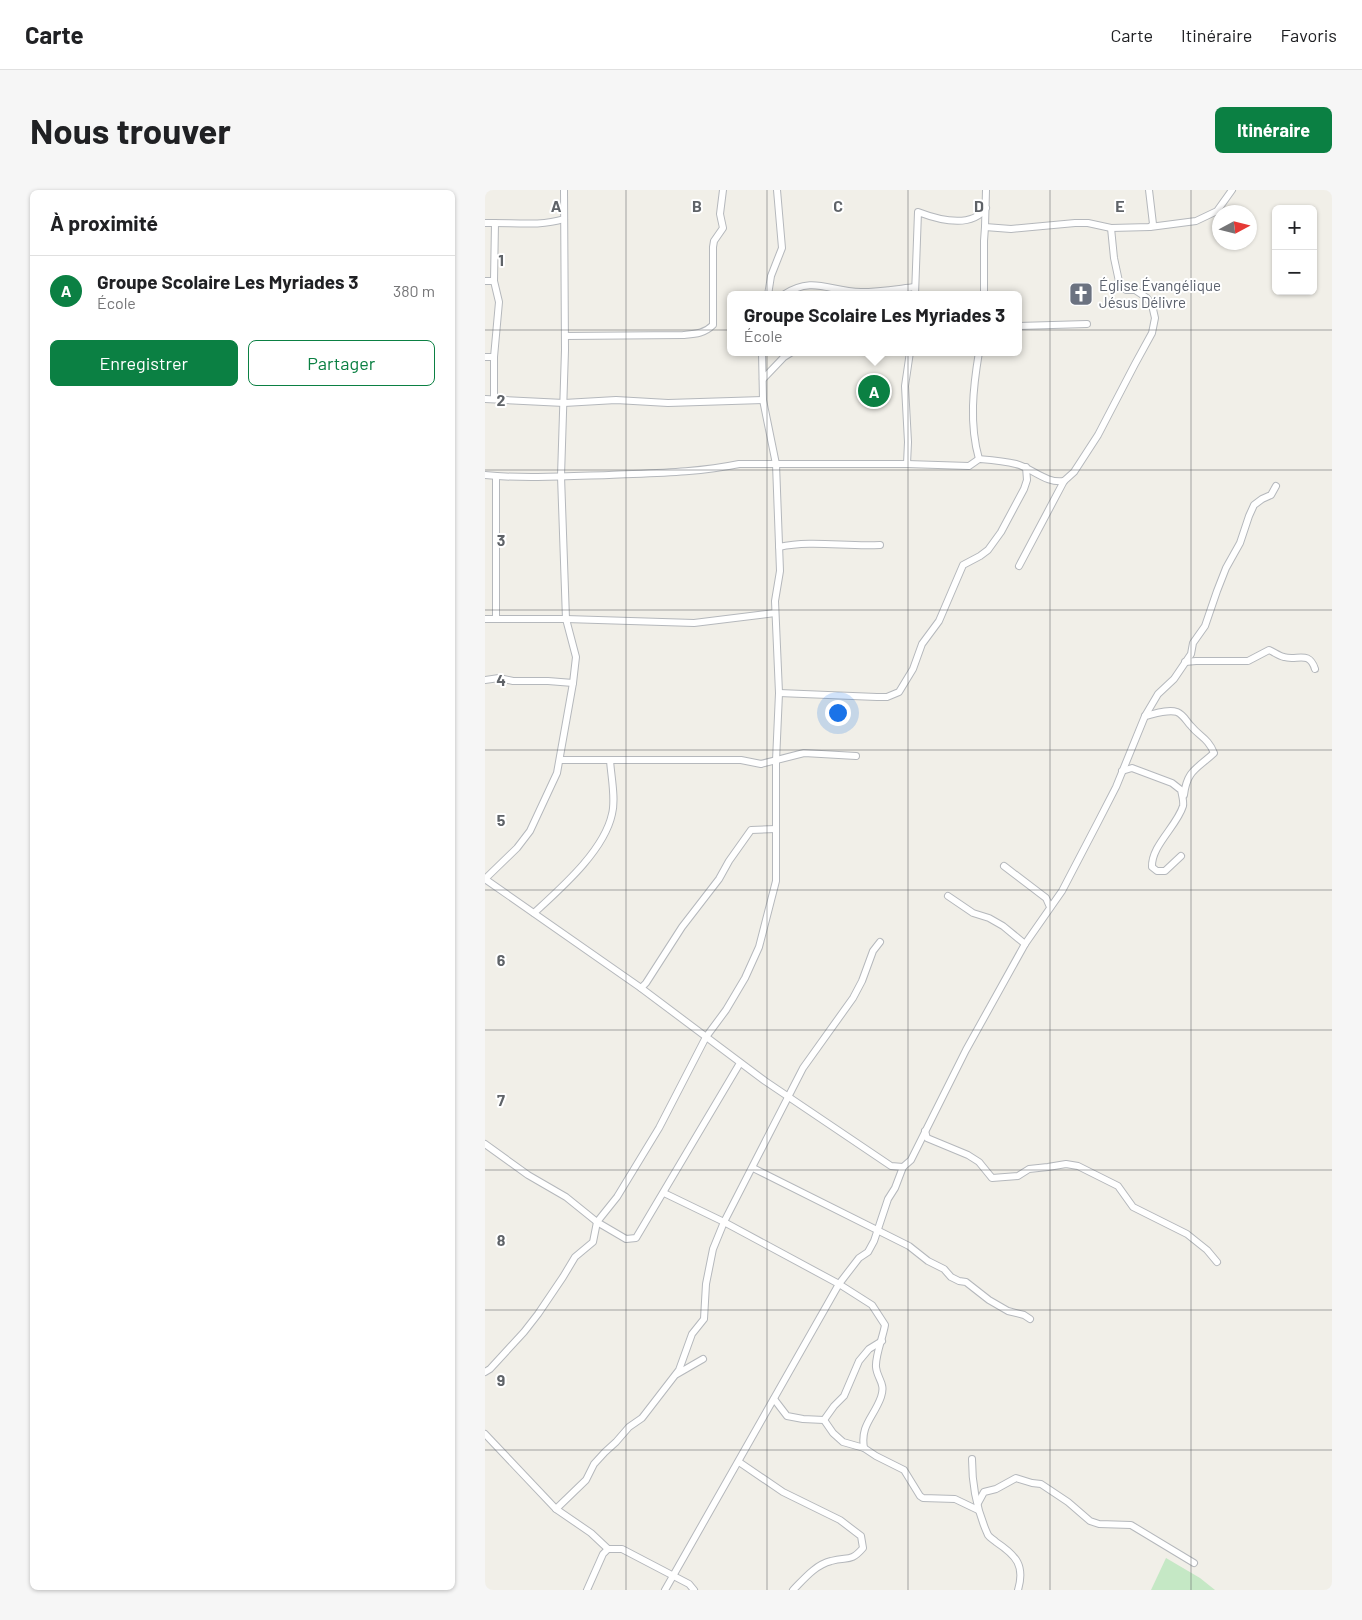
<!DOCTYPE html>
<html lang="fr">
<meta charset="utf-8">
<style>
body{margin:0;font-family:Barlow,sans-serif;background:#f6f6f6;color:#202124}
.controls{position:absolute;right:15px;top:15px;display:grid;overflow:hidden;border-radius:8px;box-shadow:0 1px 4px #0004}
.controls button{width:45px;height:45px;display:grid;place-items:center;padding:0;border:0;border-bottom:1px solid #e0e0e0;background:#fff;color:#202124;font:25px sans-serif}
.compass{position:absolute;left:727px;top:15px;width:45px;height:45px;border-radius:50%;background:#fff;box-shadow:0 1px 4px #0004;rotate:83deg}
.you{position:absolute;left:352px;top:522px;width:18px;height:18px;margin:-12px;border:4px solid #fff;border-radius:50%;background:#1a73e8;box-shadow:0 0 0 8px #1a73e833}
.badge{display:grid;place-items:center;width:32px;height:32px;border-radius:50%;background:#0b8043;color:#fff;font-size:16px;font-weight:700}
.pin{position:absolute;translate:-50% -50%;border:2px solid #fff;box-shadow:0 1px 5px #0006}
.popup{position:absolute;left:242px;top:101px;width:295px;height:65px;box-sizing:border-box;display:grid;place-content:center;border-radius:8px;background:#fff;filter:drop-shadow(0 1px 4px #0005);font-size:16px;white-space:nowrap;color:#757577}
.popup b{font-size:19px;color:#202124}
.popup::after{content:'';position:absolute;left:50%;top:100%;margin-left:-10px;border:10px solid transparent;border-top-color:#fff}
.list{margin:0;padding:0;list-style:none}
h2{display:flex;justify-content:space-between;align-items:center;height:65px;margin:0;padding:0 20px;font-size:21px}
h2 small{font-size:16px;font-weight:400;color:#757577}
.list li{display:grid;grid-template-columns:32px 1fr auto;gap:15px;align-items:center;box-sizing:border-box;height:70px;padding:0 20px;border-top:1px solid #e0e0e0}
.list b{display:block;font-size:19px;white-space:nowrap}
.list p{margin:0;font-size:16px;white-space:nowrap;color:#757577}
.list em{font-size:16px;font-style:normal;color:#757577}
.actions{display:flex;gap:10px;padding:15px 20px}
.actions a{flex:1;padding:11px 0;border:1px solid #0b8043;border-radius:8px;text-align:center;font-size:18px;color:#0b8043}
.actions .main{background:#0b8043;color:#fff}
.map{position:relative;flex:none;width:847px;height:1400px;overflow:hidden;border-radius:8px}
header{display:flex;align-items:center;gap:30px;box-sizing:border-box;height:70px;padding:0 25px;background:#fff;border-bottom:1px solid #e0e0e0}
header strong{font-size:24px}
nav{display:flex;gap:28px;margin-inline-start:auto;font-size:18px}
.intro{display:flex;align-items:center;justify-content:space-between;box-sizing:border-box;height:120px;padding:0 30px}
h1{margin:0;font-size:35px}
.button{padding:12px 22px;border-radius:8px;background:#0b8043;color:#fff;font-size:18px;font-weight:700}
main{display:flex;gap:30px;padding:0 30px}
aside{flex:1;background:#fff;border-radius:8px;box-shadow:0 1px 4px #0004}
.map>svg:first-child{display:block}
</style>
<header>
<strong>Carte</strong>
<nav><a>Carte</a><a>Itinéraire</a><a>Favoris</a></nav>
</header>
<div class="intro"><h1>Nous trouver</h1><a class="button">Itinéraire</a></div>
<main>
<aside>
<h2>À proximité<small></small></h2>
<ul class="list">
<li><span class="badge">A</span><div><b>Groupe Scolaire Les Myriades 3</b><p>École</p></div><em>380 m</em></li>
</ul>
<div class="actions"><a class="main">Enregistrer</a><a>Partager</a></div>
</aside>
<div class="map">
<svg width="847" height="1400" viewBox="0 0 847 1400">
<rect width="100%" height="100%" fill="#f1efe8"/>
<polygon fill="#c5e8c5" points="681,1368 715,1388 730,1400 666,1400"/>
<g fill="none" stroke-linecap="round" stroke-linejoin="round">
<g stroke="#b5b8bc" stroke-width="8">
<g id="minor">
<path d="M0 33C27 32 53 37 79 29"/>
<polyline points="500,37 526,39 590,33 603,33 626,38 665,37 668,34 664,0"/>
<polyline points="665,37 711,31 732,21 747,0"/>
<polyline points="0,91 9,91"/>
<polyline points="283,105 286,86 297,58 292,0"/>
<path d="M298 105C329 85 344 102 376 102 394 102 412 99 430 97"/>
<path d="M430 105 433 22C454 30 486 39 501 18"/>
<polyline points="499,105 499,51 500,37 501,0"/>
<polyline points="533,136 602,134"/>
<path d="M80 146 198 145C209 144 219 144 228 135V57L229 51 238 38 235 24 238 0"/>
<polyline points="399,162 414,162"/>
<path d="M494 162C488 198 484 234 494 269"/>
<polyline points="0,167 9,167"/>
<polyline points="278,189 299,167 307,162"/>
<polyline points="9,208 9,167 14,112 9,91 10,33"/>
<polyline points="0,209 79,213 131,210 183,213 278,210"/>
<polyline points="422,274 423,252 420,196 425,162"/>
<path d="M0 285C41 289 83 286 124 285 167 283 211 283 254 274H422L484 276 494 269C506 270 519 271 531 274 547 278 561 294 579 291"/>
<path d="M294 357C327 350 361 357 395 355"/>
<polyline points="534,376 579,291 589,282 613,245 650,174 667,143 670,128 667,115 662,108 650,100 641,100 635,96 629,68 626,38"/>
<polyline points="0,429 81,429 209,433 290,423"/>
<polyline points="11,429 11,286"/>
<path d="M700 472 711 471H763L784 460C789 462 794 466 799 467 812 471 824 460 830 479"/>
<polyline points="0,490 14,488 28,491 63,491 88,493"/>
<polyline points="294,503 392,507 402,507 414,502 428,479 437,454 454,431 478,375 495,366 503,360 516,342 539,299 542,290 541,277"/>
<path d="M660 526C669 524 683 519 692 522 699 525 701 531 706 536 715 547 723 548 729 563 712 579 702 580 699 605"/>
<polyline points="75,570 256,570 276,574 319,563 371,566"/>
<path d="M637 581 647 578 687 593 696 600C697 605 699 612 698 616 692 636 666 656 667 677L672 681H680L696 666"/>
<polyline points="519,676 561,708 565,717"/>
<polyline points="0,689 32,658 45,641 72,583 88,493 91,467 81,429 76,286 80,160 79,0"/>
<polyline points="0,689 156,798 280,891 406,976 418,977"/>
<polyline points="463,706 488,723 504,728 518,736 540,754"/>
<path d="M49 723C76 698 119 661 127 624 131 609 126 586 125 570"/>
<polyline points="156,798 161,793 197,737 234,689 244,671 266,640 291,639"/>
<polyline points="440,941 442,948 483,965 494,972 507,988 533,986 544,979 563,977 581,974 593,976 633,996 648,1017 702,1044 722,1060 732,1072"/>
<polyline points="0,954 43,985 81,1007 112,1032 141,1049 151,1048 255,873"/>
<polyline points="268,978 424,1056 443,1071 459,1079 466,1087 474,1091 481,1092 504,1110 523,1121 539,1125 545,1129"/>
<path d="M179 1003 239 1032 354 1094 387 1115 400 1135C398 1147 390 1166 391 1177 392 1189 401 1193 396 1207 389 1227 375 1235 379 1258L391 1266 419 1280 435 1306 438 1308 470 1309 493 1320"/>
<polyline points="0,1182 5,1179 39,1142 53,1124 78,1087 90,1067 108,1052 112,1032 132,1007 174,938 221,847 241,820 260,788 274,757 291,691 291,571 294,503 290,411 295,381 291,274 278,210 277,162"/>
<polyline points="192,1184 218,1169"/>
<polyline points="289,1209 302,1226 318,1229 339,1230 348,1243 358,1252 379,1258"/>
<polyline points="339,1230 349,1216 359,1206 374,1171 384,1159 397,1151"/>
<polyline points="0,1244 71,1319 106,1343 123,1359 137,1359 204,1394 209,1400"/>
<path d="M487 1269C487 1295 492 1321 503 1345 505 1348 508 1349 511 1352 532 1366 540 1376 533 1400"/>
<path d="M254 1272 298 1302 355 1330 376 1346 378 1358C365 1373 363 1366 346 1371 330 1375 319 1389 308 1400"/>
<polyline points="493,1313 499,1302 511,1299 531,1288 547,1293 556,1294 583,1312 605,1331 614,1334 646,1335 709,1373"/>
<polyline points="71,1319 101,1290 109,1274 120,1262 131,1252 144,1237 157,1228 194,1180 207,1144 219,1129 221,1094 228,1059 239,1032 318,878 368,808 377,791 388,761 395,752"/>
<polyline points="102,1400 118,1364 123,1359"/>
<polyline points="180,1400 354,1094 374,1068 383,1062 389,1051 403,1009 410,998 418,977 426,970 481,860 540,754 577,701 613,632 631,597 660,526 673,504 689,489 706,464 708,453 720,436 732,401 741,378 755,353 764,326 769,315 777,309 786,305 791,296"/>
</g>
</g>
<use href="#minor" stroke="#fff" stroke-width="6"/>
</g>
<path fill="none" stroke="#5f6368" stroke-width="1" stroke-opacity="0.55" d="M141 0V1400M282 0V1400M423 0V1400M565 0V1400M706 0V1400M0 140H847M0 280H847M0 420H847M0 560H847M0 700H847M0 840H847M0 980H847M0 1120H847M0 1260H847"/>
<defs>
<g id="church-square" transform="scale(1.25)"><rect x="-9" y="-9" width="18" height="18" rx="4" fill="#6b7280" stroke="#fff"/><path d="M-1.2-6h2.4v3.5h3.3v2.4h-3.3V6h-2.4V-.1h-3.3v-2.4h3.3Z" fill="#fff"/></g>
</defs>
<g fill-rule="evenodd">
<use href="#church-square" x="596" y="104"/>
</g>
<g text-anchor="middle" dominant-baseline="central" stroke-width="4" stroke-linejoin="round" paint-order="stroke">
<g font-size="15" fill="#5b616d" stroke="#fff" text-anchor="start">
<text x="614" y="95">Église Évangélique<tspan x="614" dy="17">Jésus Délivre</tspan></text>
</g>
</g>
<g font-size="16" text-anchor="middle" font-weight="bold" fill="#5f6368" stroke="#fff" stroke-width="4" stroke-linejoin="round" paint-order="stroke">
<text x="71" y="22">A</text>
<text x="212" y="22">B</text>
<text x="353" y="22">C</text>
<text x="494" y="22">D</text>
<text x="635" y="22">E</text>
<text x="16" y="76">1</text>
<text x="16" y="216">2</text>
<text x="16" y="356">3</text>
<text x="16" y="496">4</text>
<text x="16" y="636">5</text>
<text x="16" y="776">6</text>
<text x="16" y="916">7</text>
<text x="16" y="1056">8</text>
<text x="16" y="1196">9</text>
</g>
</svg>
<div class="controls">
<button>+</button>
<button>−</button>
</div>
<svg class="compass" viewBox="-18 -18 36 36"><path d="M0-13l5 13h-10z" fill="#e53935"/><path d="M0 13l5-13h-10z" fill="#757577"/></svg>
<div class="you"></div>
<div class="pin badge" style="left:389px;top:201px">A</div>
<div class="popup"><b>Groupe Scolaire Les Myriades 3</b>École</div>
</div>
</main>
